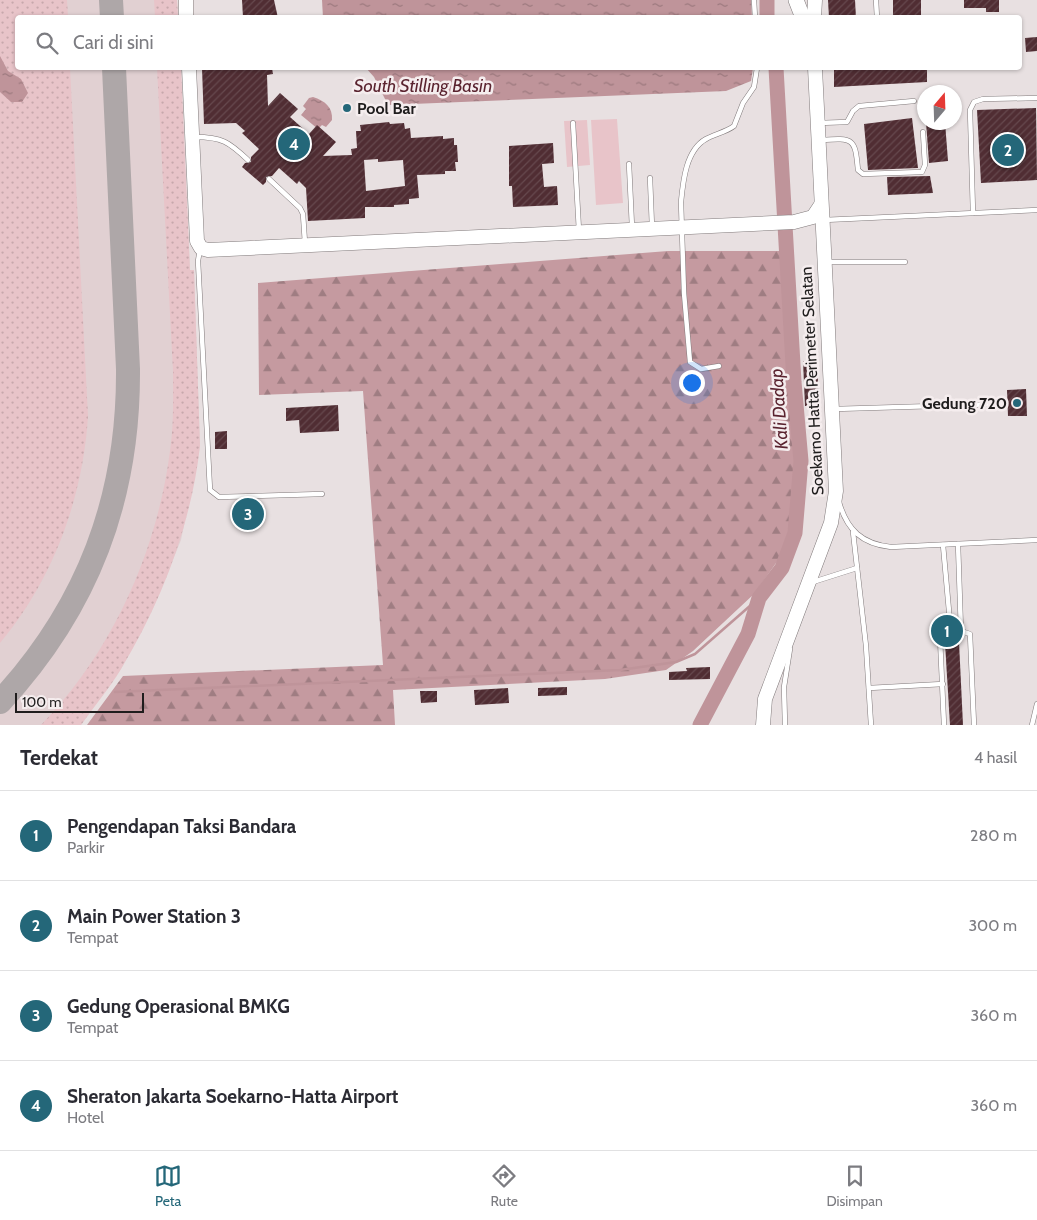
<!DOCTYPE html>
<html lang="id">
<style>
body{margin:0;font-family:Cabin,sans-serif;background:#f2f2f3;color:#2b2b33}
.compass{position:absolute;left:917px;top:85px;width:45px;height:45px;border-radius:50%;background:#fff;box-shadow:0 1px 4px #0004;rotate:19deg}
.scale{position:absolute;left:15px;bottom:12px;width:129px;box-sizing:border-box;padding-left:5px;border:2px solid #1f1d1d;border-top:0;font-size:14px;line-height:18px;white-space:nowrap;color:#1f1d1d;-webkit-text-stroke:4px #f5edee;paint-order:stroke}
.you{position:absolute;left:691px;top:382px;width:18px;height:18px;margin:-12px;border:4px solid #fff;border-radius:50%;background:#1a73e8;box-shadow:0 0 0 8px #1a73e833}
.badge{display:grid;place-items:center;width:32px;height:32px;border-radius:50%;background:#246779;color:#fff;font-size:16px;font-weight:700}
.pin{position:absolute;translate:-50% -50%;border:2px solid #fff;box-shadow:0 1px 5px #0006}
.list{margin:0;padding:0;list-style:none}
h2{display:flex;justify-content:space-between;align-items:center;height:65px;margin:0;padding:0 20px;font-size:21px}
h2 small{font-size:16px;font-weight:400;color:#7c7c81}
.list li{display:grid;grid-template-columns:32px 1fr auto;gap:15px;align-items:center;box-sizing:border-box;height:90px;padding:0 20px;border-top:1px solid #e1e1e2}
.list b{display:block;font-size:19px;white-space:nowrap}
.list p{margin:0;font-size:16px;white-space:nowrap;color:#7c7c81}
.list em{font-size:16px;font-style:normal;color:#7c7c81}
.icon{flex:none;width:28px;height:28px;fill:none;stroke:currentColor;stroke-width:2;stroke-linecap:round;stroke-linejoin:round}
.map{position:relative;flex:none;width:1037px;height:725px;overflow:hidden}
.search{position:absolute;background:#fff;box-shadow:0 1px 4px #0004;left:15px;right:15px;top:15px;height:55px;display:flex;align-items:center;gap:12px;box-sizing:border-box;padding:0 18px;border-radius:5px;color:#7c7c81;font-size:19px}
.sheet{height:425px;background:#fff}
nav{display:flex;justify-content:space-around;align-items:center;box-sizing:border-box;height:70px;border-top:1px solid #e1e1e2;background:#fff;font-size:14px;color:#7c7c81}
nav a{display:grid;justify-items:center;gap:2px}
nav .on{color:#246779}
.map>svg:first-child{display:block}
</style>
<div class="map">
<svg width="1037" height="725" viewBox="0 0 1037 725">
<defs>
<pattern id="grass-dots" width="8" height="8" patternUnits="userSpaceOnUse" patternTransform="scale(1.25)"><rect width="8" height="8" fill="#e8c4c9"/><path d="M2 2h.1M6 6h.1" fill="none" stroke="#c7a8ac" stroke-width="1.8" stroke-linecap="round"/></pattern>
<pattern id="forest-firs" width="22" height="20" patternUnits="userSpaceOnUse" patternTransform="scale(1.25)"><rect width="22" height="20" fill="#c59aa0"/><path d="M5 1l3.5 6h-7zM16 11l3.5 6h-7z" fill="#9f7d82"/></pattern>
<pattern id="water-ripples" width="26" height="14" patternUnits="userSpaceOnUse" patternTransform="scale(1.25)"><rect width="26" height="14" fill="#bf949a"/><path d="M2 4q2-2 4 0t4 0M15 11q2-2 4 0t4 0" fill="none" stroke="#9b787d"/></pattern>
<pattern id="building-hatch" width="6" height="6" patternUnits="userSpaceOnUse" patternTransform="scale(1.25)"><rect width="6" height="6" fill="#502d33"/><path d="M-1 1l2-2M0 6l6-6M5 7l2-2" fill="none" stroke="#66494e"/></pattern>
</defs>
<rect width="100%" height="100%" fill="#e8e0e1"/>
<g fill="#e1d0d2">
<polygon points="45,0 177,0 178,17 47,17"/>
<polygon points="51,68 181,68 190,270 194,270 200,446 181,540 154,606 121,669 81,725 0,725 0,610"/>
</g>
<g fill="url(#grass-dots)">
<path d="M0 0H67L68 17 18 18V68H70L88 416C83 498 53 580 0 643Z"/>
<polygon points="154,0 177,0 178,17 155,17"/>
<path d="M157 68H181L190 270H194L200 446C191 525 162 601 121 669 110 688 94 706 81 725H41C112 652 157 552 170 451 174 424 173 398 173 371Z"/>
</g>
<polygon fill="url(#forest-firs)" points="668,251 783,251 796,489 786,549 754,594 693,651 666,670 605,679 393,690 395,725 87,725 123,676 383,665 363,391 259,395 258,283"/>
<g fill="#e8c4c9">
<polygon points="617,119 623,203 596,205 591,120"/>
<polygon points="587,120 590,165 567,167 564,121"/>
</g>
<g fill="url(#water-ripples)">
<polygon points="322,0 751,0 752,17 323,18"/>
<polygon points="0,56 8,71 21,79 28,93 22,102 11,102 0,92"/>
<polygon points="366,68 753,68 751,81 726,91 388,105 374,77"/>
<path d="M313 97C325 101 333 107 332 120L326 127 322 125 318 129 301 115 306 109 303 106 309 98Z"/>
</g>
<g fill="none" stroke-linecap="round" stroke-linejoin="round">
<polyline stroke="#bf949a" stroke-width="2.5" points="115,692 620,670 676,662 695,654 759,598"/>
<g stroke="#bf949a" stroke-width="15">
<polyline points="767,0 767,18"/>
<polyline points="700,725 748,634 759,598 782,568 795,533 801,461 794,382 776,68"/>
</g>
<g stroke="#aea7a8" stroke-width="24">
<polyline points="111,0 112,18"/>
<path d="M0 702C88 607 129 498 128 369L114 68"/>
</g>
</g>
<g fill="url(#building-hatch)" fill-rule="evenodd">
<polygon points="242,0 274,0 278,18 243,17"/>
<polygon points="828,0 855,0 856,18 829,18"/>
<rect x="893" y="0" width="28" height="18"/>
<polygon points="964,0 999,0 999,12 986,12 986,8 964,8"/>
<polygon points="1037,37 1037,51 1026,52 1025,38"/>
<path d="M202 68H272L273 74 267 75 268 106 280 93 298 109 290 117 309 134 317 125 336 142 323 156 352 155 351 149 357 148 356 131H361L360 125 389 122 390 124 404 123 405 129 410 128 411 138 443 136V139L454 138V145H457L458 162H455L456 171H445V174L417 175 419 198 409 199V204L394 205V207H365V218L308 221 306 188 299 181 297 184 279 168 272 176 266 177V182L263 185 242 167 245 163 251 162V157L259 149 242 133 245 131 236 123 204 124ZM378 159V162L403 160 405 186 366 191 364 160Z"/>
<polygon points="834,68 927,68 927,82 834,87"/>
<polygon points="1036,108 1037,180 981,183 977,110"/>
<polygon points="912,118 918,168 868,170 864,124"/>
<polygon points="926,122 945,122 948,161 929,163"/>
<polygon points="553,143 554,163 542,164 544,187 557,186 558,205 513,207 512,186 509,186 509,146"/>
<polygon points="930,176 933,193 888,195 887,177"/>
<polygon points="803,361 817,361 819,406 805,406"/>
<polygon points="1026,389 1027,416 1008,416 1007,390"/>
<polygon points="338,405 339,431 300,433 299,420 286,421 286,408"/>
<polygon points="227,431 227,449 215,449 215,432"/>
<polygon points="238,503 258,503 258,525 239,525"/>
<polygon points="959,642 963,725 950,725 945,643"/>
<polygon points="710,667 710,679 669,680 669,672 687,671 686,668"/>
<polygon points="567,687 567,695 538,696 538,688"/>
<polygon points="508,688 509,703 475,705 474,690"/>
<polygon points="420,691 437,691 437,702 421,703"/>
</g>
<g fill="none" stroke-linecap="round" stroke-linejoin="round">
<g stroke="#817a7b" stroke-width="5.5">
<g id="lane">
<polyline points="754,0 755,18"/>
<polyline points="876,0 877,18"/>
<polyline points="573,123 579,231"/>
<polyline points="819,123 847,122 853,111 859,106 914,101"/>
<path d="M195 137C222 137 229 142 248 160"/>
<path d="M821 140C854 138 855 138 858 170L863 174 922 172 925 165 923 132"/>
<polyline points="629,164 632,227"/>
<polyline points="650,178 652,227"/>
<polyline points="269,179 300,208 303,214 305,243"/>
<polyline points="973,213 970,110 974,102 983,99 1037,98"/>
<polyline points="824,220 1037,210"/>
<polyline points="200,249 198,261 210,490 219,497 322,494"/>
<polyline points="826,262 905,262"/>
<path d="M719 366 701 369 690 362 684 293 681 202C683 181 686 150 706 139 715 134 726 132 734 126L743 103 754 87 757 68"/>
<polyline points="835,409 1001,404"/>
<path d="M839 502C847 530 862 544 891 547L1037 540"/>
<polyline points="853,532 866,646 871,725"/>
<polyline points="958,544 961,631 970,634 974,725"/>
<polyline points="943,545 951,633 940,638 944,725"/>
<polyline points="813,582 857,568"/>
<polyline points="869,688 943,684"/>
<polyline points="785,725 784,687 790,649"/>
<polyline points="1032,725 1037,704"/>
</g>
</g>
<g stroke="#817a7b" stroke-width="15">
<g id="secondary">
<polyline points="186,0 186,18"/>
<polyline points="814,18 815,0"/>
<polyline points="189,68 197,241 201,248 208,250 794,222 813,217 821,205"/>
<polyline points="763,725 765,699 831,523 836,491 815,68"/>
</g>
</g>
<g stroke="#817a7b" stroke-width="16">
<polyline id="primary" points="796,0 803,18"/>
</g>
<use href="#lane" stroke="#fff" stroke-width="4.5"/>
<use href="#secondary" stroke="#fff" stroke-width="14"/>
<use href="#primary" stroke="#fff" stroke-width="15"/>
</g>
<g fill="#246779" stroke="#f5edee" stroke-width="2">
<circle cx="347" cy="108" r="5"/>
<circle cx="1017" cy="403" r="5"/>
</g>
<g text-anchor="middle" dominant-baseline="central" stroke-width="5" stroke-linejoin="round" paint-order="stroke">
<g font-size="16" font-weight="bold" fill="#1f1d1d" stroke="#f5edee" text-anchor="start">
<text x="357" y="108">Pool Bar</text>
<text x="1007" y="403" text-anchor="end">Gedung 720</text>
</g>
<g font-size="16" fill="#1f1d1d" stroke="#f5edee">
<text transform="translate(812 381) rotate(-93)">Soekarno Hatta Perimeter Selatan</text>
</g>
<g font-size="18" font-style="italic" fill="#5a232f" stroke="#f5edee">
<text x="423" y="86">South Stilling Basin</text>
<text transform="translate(779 409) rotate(-94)">Kali Dadap</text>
</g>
</g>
</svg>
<svg class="compass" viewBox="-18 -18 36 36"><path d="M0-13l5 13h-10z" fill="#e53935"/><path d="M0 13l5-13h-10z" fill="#7c7c81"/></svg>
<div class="scale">100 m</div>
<div class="you"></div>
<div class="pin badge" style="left:947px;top:631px">1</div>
<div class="pin badge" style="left:1008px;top:150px">2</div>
<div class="pin badge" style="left:248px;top:514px">3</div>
<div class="pin badge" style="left:294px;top:144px">4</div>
<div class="search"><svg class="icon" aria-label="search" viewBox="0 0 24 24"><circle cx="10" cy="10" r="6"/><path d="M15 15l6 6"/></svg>Cari di sini</div>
</div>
<section class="sheet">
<h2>Terdekat<small>4 hasil</small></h2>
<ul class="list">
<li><span class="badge">1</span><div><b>Pengendapan Taksi Bandara</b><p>Parkir</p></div><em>280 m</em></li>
<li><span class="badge">2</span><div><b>Main Power Station 3</b><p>Tempat</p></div><em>300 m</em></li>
<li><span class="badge">3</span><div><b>Gedung Operasional BMKG</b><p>Tempat</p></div><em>360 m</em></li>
<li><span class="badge">4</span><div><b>Sheraton Jakarta Soekarno-Hatta Airport</b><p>Hotel</p></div><em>360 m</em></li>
</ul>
</section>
<nav>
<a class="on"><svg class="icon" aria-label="map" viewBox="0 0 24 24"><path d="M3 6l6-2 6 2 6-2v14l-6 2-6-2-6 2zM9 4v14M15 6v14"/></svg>Peta</a>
<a><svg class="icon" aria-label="directions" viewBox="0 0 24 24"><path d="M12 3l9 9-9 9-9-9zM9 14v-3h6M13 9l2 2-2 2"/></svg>Rute</a>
<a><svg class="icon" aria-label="saved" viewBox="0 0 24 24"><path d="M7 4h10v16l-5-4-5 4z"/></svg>Disimpan</a>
</nav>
